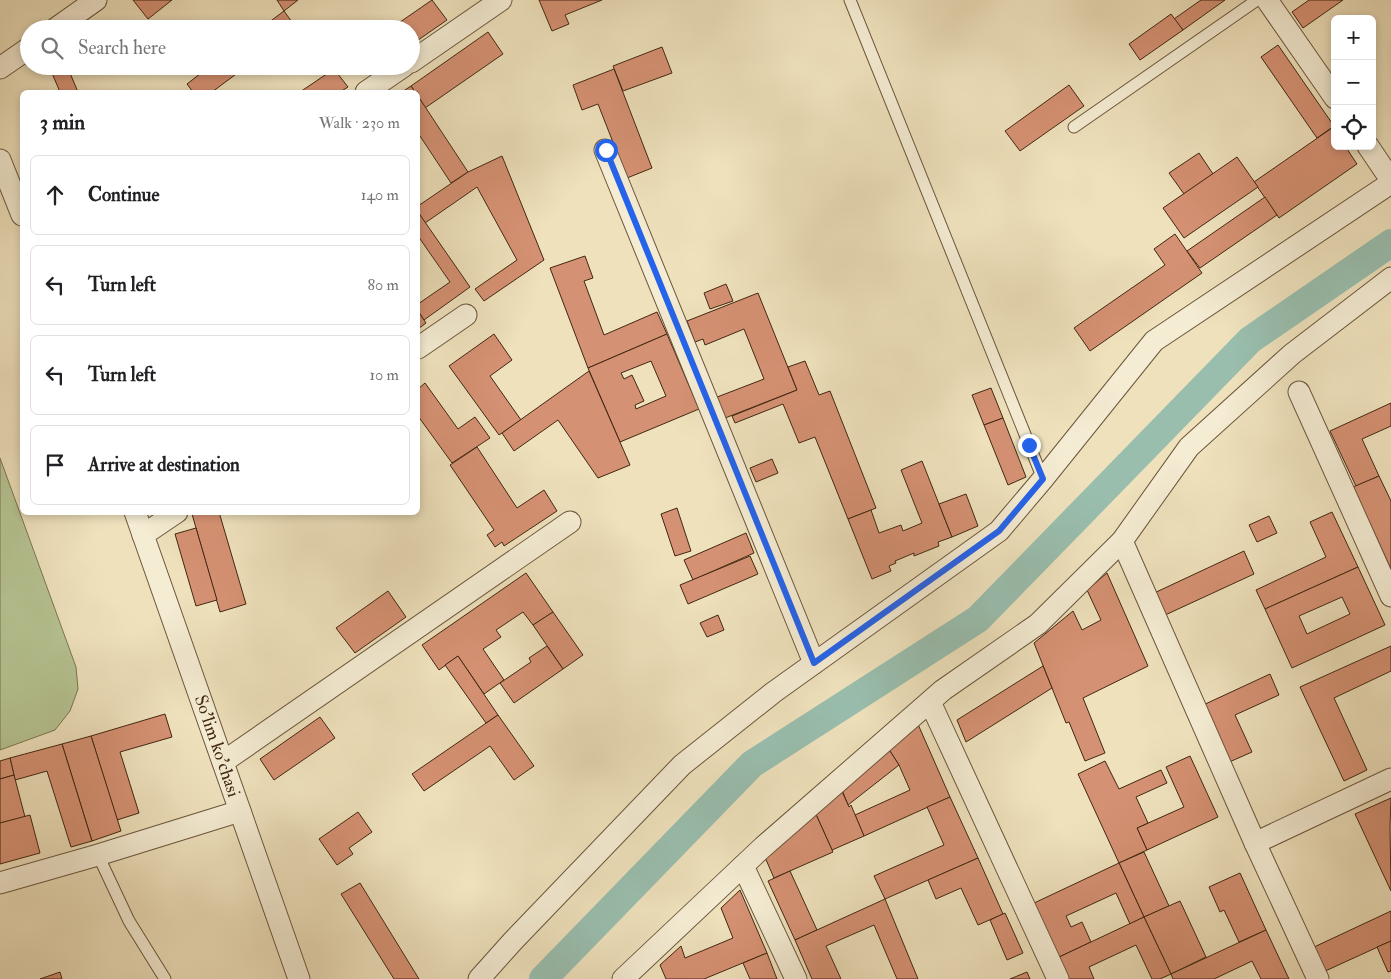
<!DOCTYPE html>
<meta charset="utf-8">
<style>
body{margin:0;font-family:"IM FELL Double Pica",serif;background:#f6f6f6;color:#202124}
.controls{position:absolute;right:15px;top:15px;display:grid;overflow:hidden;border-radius:8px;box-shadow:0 2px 8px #0003}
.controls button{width:45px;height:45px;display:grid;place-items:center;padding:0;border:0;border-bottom:1px solid #e0e0e0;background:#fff;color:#202124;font:25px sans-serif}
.stop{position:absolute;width:15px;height:15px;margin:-11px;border:4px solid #2563eb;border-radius:50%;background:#fff}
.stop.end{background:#2563eb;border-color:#fff;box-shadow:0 1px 5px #0008}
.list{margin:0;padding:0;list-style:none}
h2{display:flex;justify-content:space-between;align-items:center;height:65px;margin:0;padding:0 20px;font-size:21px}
h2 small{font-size:16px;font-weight:400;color:#757577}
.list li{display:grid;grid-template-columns:32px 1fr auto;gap:15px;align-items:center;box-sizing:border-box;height:80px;margin:0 10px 10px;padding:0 10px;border:1px solid #e0e0e0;border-radius:8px}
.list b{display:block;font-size:19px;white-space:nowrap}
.list em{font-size:16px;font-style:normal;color:#757577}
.icon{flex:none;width:28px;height:28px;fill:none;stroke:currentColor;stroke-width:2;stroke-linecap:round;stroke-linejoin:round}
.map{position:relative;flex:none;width:1391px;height:979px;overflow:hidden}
.search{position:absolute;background:#fff;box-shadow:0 2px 8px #0003;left:20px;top:20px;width:400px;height:55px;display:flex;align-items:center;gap:12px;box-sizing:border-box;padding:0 18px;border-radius:28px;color:#757577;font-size:19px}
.panel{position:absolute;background:#fff;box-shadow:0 2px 8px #0003;left:20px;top:90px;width:400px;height:425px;border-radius:8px}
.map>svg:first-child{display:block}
</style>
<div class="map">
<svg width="1391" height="979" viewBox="0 0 1391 979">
<rect width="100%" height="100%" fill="#eee1bc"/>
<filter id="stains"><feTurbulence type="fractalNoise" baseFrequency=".004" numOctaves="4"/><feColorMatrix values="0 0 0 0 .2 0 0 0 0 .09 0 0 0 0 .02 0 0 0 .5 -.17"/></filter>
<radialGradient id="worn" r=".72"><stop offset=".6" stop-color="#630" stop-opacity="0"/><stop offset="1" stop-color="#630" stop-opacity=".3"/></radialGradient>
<polygon fill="#b6c392" stroke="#7c7552" points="0,458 76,667 78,689 70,711 55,730 0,750"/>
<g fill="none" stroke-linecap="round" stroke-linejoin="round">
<polyline stroke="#99beae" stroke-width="28" points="543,979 752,764 978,619 1250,340 1391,243"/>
</g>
<g fill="#d59173" stroke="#412711" fill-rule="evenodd">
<polygon points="133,0 172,0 148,19"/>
<polygon points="277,0 298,0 284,11"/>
<polygon points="432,0 447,20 411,45 411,29 390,29"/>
<polygon points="539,0 602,0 565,15 569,24 552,31"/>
<polygon points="1201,0 1225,0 1183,30 1174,19"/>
<polygon points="1309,0 1343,0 1303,28 1292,12"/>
<polygon points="284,11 297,29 260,29"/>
<polygon points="1171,14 1183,30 1140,60 1129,44"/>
<polygon points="488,32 503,54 425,108 418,96 418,92 415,92 411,86"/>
<polygon points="1278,45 1334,126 1317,138 1261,57"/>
<polygon points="662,47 672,73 623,91 613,66"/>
<polygon points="49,66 67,66 78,92 60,92"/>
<polygon points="210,66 247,66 212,92 193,92 187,84"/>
<polygon points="334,69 348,87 340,92 300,92"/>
<polygon points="614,69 652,168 627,178 598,104 582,110 573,85"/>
<polygon points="1069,85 1084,106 1020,151 1005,131"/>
<polygon points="411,86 415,92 402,92"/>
<polygon points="418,96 468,172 451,183 418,133"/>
<polygon points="1332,128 1335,132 1335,146 1345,146 1357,164 1279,218 1254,182"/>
<polygon points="1199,153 1213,174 1184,194 1169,173"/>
<polygon points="502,156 544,260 484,301 475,289 517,260 477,187 425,223 418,212 418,206 468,172"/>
<polygon points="1237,157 1258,187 1184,238 1163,208"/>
<polygon points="1265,197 1277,215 1200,268 1187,251"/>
<polygon points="418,212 470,287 424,320 418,311 418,304 450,282 418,236"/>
<polygon points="1175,234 1202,273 1090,351 1074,328 1165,265 1154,249"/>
<polygon points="585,256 593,278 584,281 604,335 657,312 667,334 588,368 550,268"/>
<polygon points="726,284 733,301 710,309 704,293"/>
<polygon points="758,293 797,390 720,420 712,399 764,379 744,329 705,345 703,339 695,342 687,321"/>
<polygon points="418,311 426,323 418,329"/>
<polygon points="494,334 512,360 490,376 521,420 499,435 449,366"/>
<path d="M667 334 699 409 620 442 588 368ZM651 361 666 396 636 409 635 405 644 401 632 375 624 379 621 373Z"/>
<polygon points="805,361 819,395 830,391 876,508 848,519 815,437 799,443 783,404 735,423 732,416 797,390 788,367"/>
<polygon points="589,371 630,465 598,478 558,420 514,451 502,433"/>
<polygon points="425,383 458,429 475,417 490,438 452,463 418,416 418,389"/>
<polygon points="991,388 1003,418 984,425 972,395"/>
<polygon points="1391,403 1391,426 1362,439 1379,476 1356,486 1330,431"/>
<polygon points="1003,418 1026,477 1008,485 984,425"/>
<polygon points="477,447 517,508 544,490 557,511 504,546 502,542 495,547 487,535 494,530 450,465"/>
<polygon points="772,459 778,473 756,482 750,468"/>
<polygon points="922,461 952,537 938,542 939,546 914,556 914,553 895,561 896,563 889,566 891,571 872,579 848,519 871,510 879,533 901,525 903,531 922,523 901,470"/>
<polygon points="1379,476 1391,501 1391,569 1353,487"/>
<polygon points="966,494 978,526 952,537 939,504"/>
<polygon points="677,508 691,551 675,556 661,514"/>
<polygon points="199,512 219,512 246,604 220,612 192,514"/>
<polygon points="1332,512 1358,567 1265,609 1256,590 1326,557 1310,522"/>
<polygon points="1269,516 1277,533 1257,542 1249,525"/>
<polygon points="196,528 217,600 196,606 175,534"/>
<polygon points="746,533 754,553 693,580 684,560"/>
<polygon points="1244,551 1254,574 1163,616 1152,594"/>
<polygon points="750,556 758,574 688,604 680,585"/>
<path d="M1358 567 1385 625 1292 668 1265 609ZM1342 597 1350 614 1307 634 1299 616Z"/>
<polygon points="526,573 553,612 533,625 523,612 496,630 501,637 483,649 504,680 484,694 458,656 439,670 422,645"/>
<polygon points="1107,573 1148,666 1083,698 1105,753 1085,761 1069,722 1066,723 1034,643 1073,611 1082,630 1101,620 1087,590"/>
<polygon points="388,591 406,617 355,653 336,628"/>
<polygon points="553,612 583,655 563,669 533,625"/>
<polygon points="718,615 724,630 707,637 700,623"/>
<polygon points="547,646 563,669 514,703 500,683 531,662 529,658"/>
<polygon points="1391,646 1391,671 1334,698 1367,770 1344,781 1300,687"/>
<polygon points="458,656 498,715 486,723 445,665"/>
<polygon points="1043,666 1052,688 966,742 957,720"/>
<polygon points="1270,674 1279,695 1235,715 1252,752 1227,763 1201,706"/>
<polygon points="165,714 172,737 120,752 139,813 117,820 91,736"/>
<polygon points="498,715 534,766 514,780 490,746 424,791 412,774"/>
<polygon points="320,717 335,738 274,780 260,759"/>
<polygon points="917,722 950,797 864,836 855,815 910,790 899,765 888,748"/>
<polygon points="91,736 121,831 92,841 62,744"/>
<polygon points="62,744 92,841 71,847 47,771 15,780 10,758"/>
<polygon points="888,748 899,765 848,805 842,790"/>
<polygon points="1190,756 1218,817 1147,850 1137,828 1184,807 1166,767"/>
<polygon points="10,758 14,775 0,779 0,761"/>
<polygon points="1105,761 1119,789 1161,770 1167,783 1136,797 1148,823 1137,828 1147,850 1119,863 1078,774"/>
<polygon points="14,775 25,817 0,823 0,779"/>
<polygon points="840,787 849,807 851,805 864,836 832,850 814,810"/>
<polygon points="950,797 978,858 885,899 874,876 944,845 927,807"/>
<polygon points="1391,798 1390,827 1391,891 1355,814"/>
<polygon points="814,810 833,852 774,878 764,855"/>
<polygon points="358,812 372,832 349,848 353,854 337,865 319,839"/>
<polygon points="30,815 40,853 0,864 0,823"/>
<polygon points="1144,852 1169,906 1144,917 1119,863"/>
<polygon points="978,858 1003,914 978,925 961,888 936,899 928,880"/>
<polygon points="1119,863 1144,917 1130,924 1116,893 1066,916 1071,927 1082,922 1091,942 1057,958 1032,904"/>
<polygon points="790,871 817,930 795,940 768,881"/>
<polygon points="1240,873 1266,930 1239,942 1224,910 1220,912 1209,887"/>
<polygon points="360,883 419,979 394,979 341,894"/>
<polygon points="740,890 767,953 704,979 666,979 660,965 681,946 685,958 733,938 721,908"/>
<polygon points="885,899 918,979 897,979 874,925 826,946 841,979 812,979 795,940"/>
<polygon points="1180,901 1206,957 1171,974 1144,917"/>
<polygon points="1391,911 1391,941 1323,972 1312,948"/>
<polygon points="1005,913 1023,953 1007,960 990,920"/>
<polygon points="1144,917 1171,974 1160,979 1152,979 1136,945 1089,967 1094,979 1067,979 1057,958"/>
<polygon points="1266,930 1289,979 1261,979 1252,961 1214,979 1173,979 1171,974"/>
<polygon points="1391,941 1391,971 1388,972 1377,947"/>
<polygon points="767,953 777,979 750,979 743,963"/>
<polygon points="60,972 62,979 40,979"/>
<polygon points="1027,972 1030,979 1010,979"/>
</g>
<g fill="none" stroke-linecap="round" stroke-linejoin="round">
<g stroke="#6c563c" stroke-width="13">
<g id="lane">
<polyline points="850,0 1043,479"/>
<polyline points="1074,127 1257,0"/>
<polyline points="98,855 129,921 165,979"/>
</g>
</g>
<g stroke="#6c563c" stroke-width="23">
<g id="street">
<polyline points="1267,0 1335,98"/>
<polyline points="55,29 96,0"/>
<polyline points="411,62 501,0"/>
<polyline points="0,68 29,48"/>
<polyline points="366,92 404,66"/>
<polyline points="1368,146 1391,180"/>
<polyline points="605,150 814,663"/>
<polyline points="0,160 22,215"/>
<polyline points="418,348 466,315"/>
<polyline points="1299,392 1391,596"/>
<polyline points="135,512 299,979"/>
<polyline points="143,535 177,512"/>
<polyline points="1122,541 1255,843 1318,979"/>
<polyline points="930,702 1058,979"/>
<polyline points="223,762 570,522"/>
<polyline points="1255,843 1391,779"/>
<polyline points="743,866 796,979"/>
<polyline points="0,883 98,855 240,811"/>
<polyline points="479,979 513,941 682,765 774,692 999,531 1043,479 1154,341 1391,183"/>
<polyline points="623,979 763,847 943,690 1038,624 1122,541 1189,447 1292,354 1391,278"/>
</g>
</g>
<use href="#lane" stroke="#f4ecd3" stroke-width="11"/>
<use href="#street" stroke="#f4ecd3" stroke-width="21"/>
</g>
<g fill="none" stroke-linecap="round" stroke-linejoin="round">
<polyline stroke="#2563eb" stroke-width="6" points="606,150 814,663 999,531 1043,479 1029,445"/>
</g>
<g text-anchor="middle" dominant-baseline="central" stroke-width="4.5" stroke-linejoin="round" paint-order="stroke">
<g font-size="18" fill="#412711" stroke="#f4ecd3">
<text transform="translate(217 746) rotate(71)">So'lim ko'chasi</text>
</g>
</g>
<rect width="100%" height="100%" filter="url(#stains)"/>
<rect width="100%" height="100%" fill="url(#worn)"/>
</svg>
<div class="controls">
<button>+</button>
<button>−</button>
<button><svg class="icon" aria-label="locate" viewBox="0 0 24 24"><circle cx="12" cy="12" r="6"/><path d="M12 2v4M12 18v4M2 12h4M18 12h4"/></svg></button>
</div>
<div class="stop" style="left:606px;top:150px"></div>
<div class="stop end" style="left:1029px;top:445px"></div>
<div class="search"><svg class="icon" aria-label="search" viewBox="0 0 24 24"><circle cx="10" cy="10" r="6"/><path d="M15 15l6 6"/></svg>Search here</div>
<section class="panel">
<h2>3 min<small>Walk · 230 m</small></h2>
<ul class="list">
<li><svg class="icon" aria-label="ahead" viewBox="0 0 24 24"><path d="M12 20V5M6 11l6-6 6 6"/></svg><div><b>Continue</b></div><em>140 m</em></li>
<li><svg class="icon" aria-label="left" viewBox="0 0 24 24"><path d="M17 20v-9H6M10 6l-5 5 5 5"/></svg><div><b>Turn left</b></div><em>80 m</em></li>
<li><svg class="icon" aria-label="left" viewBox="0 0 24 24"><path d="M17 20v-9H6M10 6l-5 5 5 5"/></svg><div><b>Turn left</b></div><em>10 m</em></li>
<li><svg class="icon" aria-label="arrive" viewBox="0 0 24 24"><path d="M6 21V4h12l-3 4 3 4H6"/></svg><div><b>Arrive at destination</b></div></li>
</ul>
</section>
</div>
